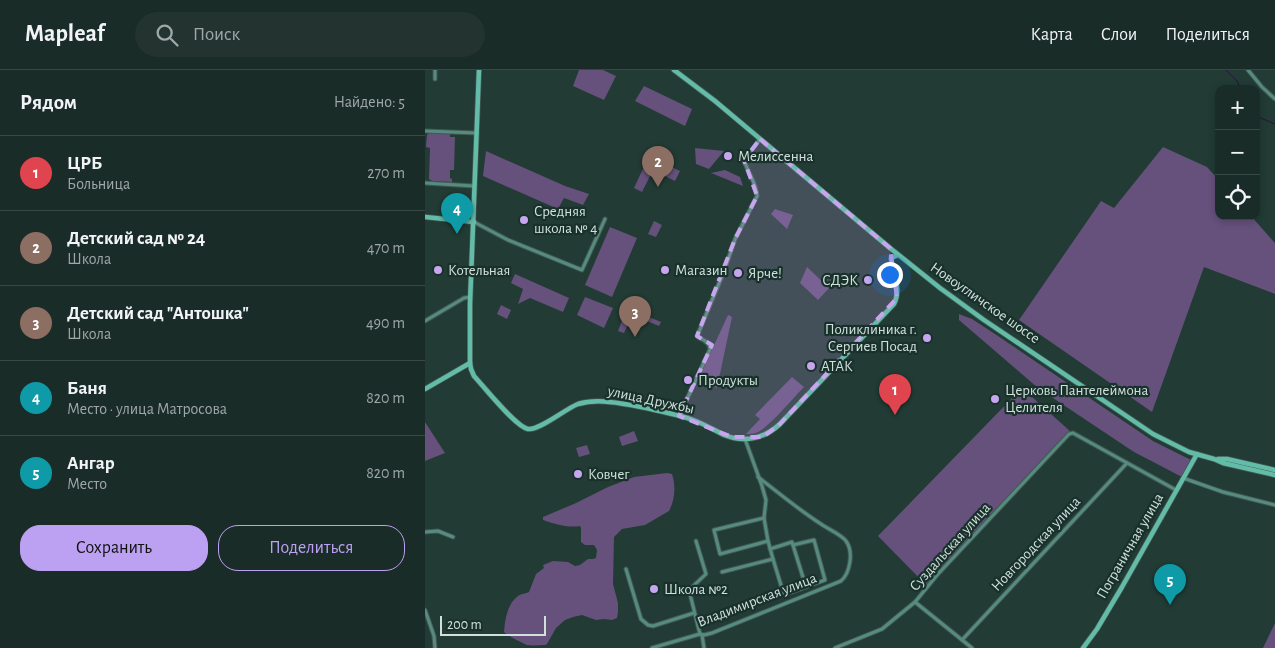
<!DOCTYPE html>
<html lang="ru">
<meta charset="utf-8">
<style>
body{margin:0;font-family:"Alegreya Sans",sans-serif;background:#233430;color:#f1f3f6}
.controls{position:absolute;right:15px;top:15px;display:grid;overflow:hidden;border-radius:10px;box-shadow:0 2px 8px #0003}
.controls button{width:45px;height:45px;display:grid;place-items:center;padding:0;border:0;border-bottom:1px solid #384845;background:#1a2c28;color:#f1f3f6;font:25px sans-serif}
.scale{position:absolute;left:15px;bottom:12px;width:106px;box-sizing:border-box;padding-left:5px;border:2px solid #d2e0dc;border-top:0;font-size:14px;line-height:18px;white-space:nowrap;color:#d2e0dc;-webkit-text-stroke:4px #18312b;paint-order:stroke}
.you{position:absolute;left:464px;top:204px;width:18px;height:18px;margin:-12px;border:4px solid #fff;border-radius:50%;background:#1a73e8;box-shadow:0 0 0 8px #1a73e833}
.badge{display:grid;place-items:center;width:32px;height:32px;border-radius:50%;background:#bca0f2;color:#fff;font-size:16px;font-weight:700}
.pin{position:absolute;translate:-50% -41px;filter:drop-shadow(0 1px 2px #0008)}
.pin::after{content:'';position:absolute;top:26px;width:18px;height:15px;background:inherit;clip-path:polygon(0 0,100% 0,50% 100%)}
.list{margin:0;padding:0;list-style:none}
h2{display:flex;justify-content:space-between;align-items:center;height:65px;margin:0;padding:0 20px;font-size:21px}
h2 small{font-size:16px;font-weight:400;color:#9fa7a8}
.list li{display:grid;grid-template-columns:32px 1fr auto;gap:15px;align-items:center;box-sizing:border-box;height:75px;padding:0 20px;border-top:1px solid #384845}
.list b{display:block;font-size:19px;white-space:nowrap}
.list p{margin:0;font-size:16px;white-space:nowrap;color:#9fa7a8}
.list em{font-size:16px;font-style:normal;color:#9fa7a8}
.actions{display:flex;gap:10px;padding:15px 20px}
.actions a{flex:1;padding:11px 0;border:1px solid #bca0f2;border-radius:20px;text-align:center;font-size:18px;color:#bca0f2}
.actions .main{background:#bca0f2;color:#111}
.icon{flex:none;width:28px;height:28px;fill:none;stroke:currentColor;stroke-width:2;stroke-linecap:round;stroke-linejoin:round}
.map{position:relative;flex:none;width:850px;height:578px;overflow:hidden}
header{display:flex;align-items:center;gap:30px;box-sizing:border-box;height:70px;padding:0 25px;background:#1a2c28;border-bottom:1px solid #384845}
header strong{font-size:24px}
nav{display:flex;gap:28px;margin-inline-start:auto;font-size:18px}
.search{width:350px;height:45px;background:#233430;display:flex;align-items:center;gap:12px;box-sizing:border-box;padding:0 18px;border-radius:28px;color:#9fa7a8;font-size:19px}
main{display:flex}
aside{flex:1;background:#1a2c28}
.map>svg:first-child{display:block}
</style>
<header>
<strong>Mapleaf</strong>
<div class="search"><svg class="icon" aria-label="search" viewBox="0 0 24 24"><circle cx="10" cy="10" r="6"/><path d="M15 15l6 6"/></svg>Поиск</div>
<nav><a>Карта</a><a>Слои</a><a>Поделиться</a></nav>
</header>
<main>
<aside>
<h2>Рядом<small>Найдено: 5</small></h2>
<ul class="list">
<li><span class="badge" style="background:#e0444e">1</span><div><b>ЦРБ</b><p>Больница</p></div><em>270 m</em></li>
<li><span class="badge" style="background:#8d6e63">2</span><div><b>Детский сад № 24</b><p>Школа</p></div><em>470 m</em></li>
<li><span class="badge" style="background:#8d6e63">3</span><div><b>Детский сад &quot;Антошка&quot;</b><p>Школа</p></div><em>490 m</em></li>
<li><span class="badge" style="background:#0f9aa8">4</span><div><b>Баня</b><p>Место · улица Матросова</p></div><em>820 m</em></li>
<li><span class="badge" style="background:#0f9aa8">5</span><div><b>Ангар</b><p>Место</p></div><em>820 m</em></li>
</ul>
<div class="actions"><a class="main">Сохранить</a><a>Поделиться</a></div>
</aside>
<div class="map">
<svg width="850" height="578" viewBox="0 0 850 578">
<rect width="100%" height="100%" fill="#223b35"/>
<g fill="#65517c">
<polygon points="154,0 178,0 191,6 179,30 148,16"/>
<polygon points="219,16 267,39 260,56 210,31"/>
<polygon points="4,63 25,63 25,67 30,67 29,100 25,100 25,108 27,109 27,112 7,111 4,109 5,78 1,77 2,65"/>
<polygon points="738,77 782,97 794,110 794,146 826,146 850,173 850,224 779,197 727,342 594,250 676,131 689,138"/>
<polygon points="270,78 299,81 284,99 271,94"/>
<polygon points="61,81 140,116 164,124 158,135 139,128 133,139 58,106"/>
<polygon points="224,86 255,101 250,111 228,100 217,122 209,118"/>
<polygon points="300,100 315,107 318,116 286,103"/>
<polygon points="350,139 368,145 362,159 346,144"/>
<polygon points="229,151 237,155 231,167 223,164"/>
<polygon points="185,157 212,168 187,227 160,215"/>
<polygon points="382,197 404,218 393,230 375,213"/>
<polygon points="90,204 144,228 138,242 105,228 93,234 98,219 86,213"/>
<polygon points="160,227 188,238 179,258 152,245"/>
<polygon points="76,235 86,240 82,249 72,244"/>
<polygon points="202,238 236,252 234,256 207,245 199,263 193,261"/>
<polygon points="534,244 547,249 570,264 728,371 766,390 757,407 709,382 625,326 620,324 534,250"/>
<polygon points="303,245 307,247 292,318 273,310"/>
<path d="M367 307 379 317C368 328 345 356 333 362 329 364 325 364 321 364L335 349 330 345Z"/>
<polygon points="597,318 646,362 513,504 503,517 453,466"/>
<polygon points="0,352 20,383 0,391"/>
<polygon points="209,361 213,371 197,376 194,367"/>
<polygon points="162,375 165,384 154,387 151,378"/>
<path d="M242 403 247 404C251 416 250 430 244 441L220 455 197 459 189 467 188 514 193 533V542L192 548 187 550 179 549 171 550 157 545 148 547 140 550 131 558 122 574 120 575C114 575 108 576 102 575 97 573 83 566 79 562 80 550 82 534 93 526 97 523 101 524 104 522L111 504 119 498 118 495 128 491 143 492 150 496 155 495 163 489H168L171 488 172 480 169 475H160L156 472V458L155 456C142 458 130 454 118 450V447L151 433 183 417 209 407Z"/>
<polygon points="850,553 850,578 838,578"/>
</g>
<g fill="none" stroke-linecap="round" stroke-linejoin="round">
<g stroke="#28143b" stroke-width="1">
<polyline points="801,0 812,11 816,19"/>
<polyline points="831,46 850,54"/>
</g>
<g stroke="#425953" stroke-width="5">
<g id="street">
<polyline points="823,0 837,17 850,29"/>
<polyline points="10,9 10,0"/>
<polyline points="0,61 52,63"/>
<polyline points="0,113 49,116"/>
<polyline points="49,152 83,170 157,200 180,149"/>
<polyline points="0,251 39,228 45,227"/>
<path d="M254 346 285 279C285 272 277 270 272 266L299 201 310 169 332 126C332 114 322 102 319 90L335 69"/>
<polyline points="758,408 798,422 850,435"/>
<polyline points="339,448 289,460 295,484 343,471"/>
<polyline points="0,462 13,461 28,467"/>
<polyline points="271,471 281,504 264,520 275,564"/>
<polyline points="345,479 367,472 381,517"/>
<polyline points="348,489 359,525 400,510 389,470 368,475"/>
<polyline points="201,499 216,549 223,555 228,556 269,543"/>
<polyline points="297,502 348,489 343,471 339,448 341,430 337,416 320,369"/>
<polyline points="490,532 547,578"/>
<polyline points="0,540 9,566 10,578"/>
<polyline points="277,565 279,578"/>
<polyline points="537,570 702,393"/>
<path d="M227 578 275 564 279 565 287 563 416 511C425 503 429 482 421 471 417 465 403 459 396 454 374 440 354 423 333 407"/>
<polyline points="410,578 457,559 490,532 513,504 644,364 648,363 751,420"/>
</g>
</g>
<g stroke="#425953" stroke-width="6">
<g id="secondary">
<path d="M54 0 45 234V293L46 299 49 306C60 318 90 356 103 359 114 361 140 339 153 334 170 329 188 332 206 335 226 339 248 343 268 350 279 354 289 360 299 365 319 373 339 369 355 354L469 234C477 219 467 203 466 188L473 185"/>
<polyline points="249,0 290,31 465,178 515,218 559,250 728,364 764,382 789,389 798,393 850,405"/>
<polyline points="0,147 49,152"/>
<polyline points="0,319 45,293"/>
<polyline points="793,389 802,389 850,400"/>
<polyline points="658,578 672,559 697,517 772,384"/>
</g>
</g>
<use href="#street" stroke="#568b7f" stroke-width="3"/>
<use href="#secondary" stroke="#63bca8" stroke-width="4.5"/>
</g>
<path fill="#c8a6ef" fill-opacity="0.2" stroke="#c8a6ef" stroke-width="4" stroke-dasharray="10 6" stroke-linejoin="round" d="M335 69 465 178 472 228 355 354 338 367H307L254 346 287 275 272 266 310 169 332 126 319 90Z"/>
<g fill="#c8a6ef" stroke="#18312b" stroke-width="2">
<circle cx="303" cy="86" r="5"/>
<circle cx="99" cy="150" r="5"/>
<circle cx="13" cy="200" r="5"/>
<circle cx="240" cy="200" r="5"/>
<circle cx="313" cy="203" r="5"/>
<circle cx="443" cy="210" r="5"/>
<circle cx="502" cy="268" r="5"/>
<circle cx="386" cy="296" r="5"/>
<circle cx="263" cy="310" r="5"/>
<circle cx="570" cy="329" r="5"/>
<circle cx="153" cy="404" r="5"/>
<circle cx="229" cy="519" r="5"/>
</g>
<g text-anchor="middle" dominant-baseline="central" stroke-width="4.5" stroke-linejoin="round" paint-order="stroke">
<g font-size="15" fill="#d2e0dc" stroke="#18312b" text-anchor="start">
<text x="313" y="86">Мелиссенна</text>
<text x="109" y="141">Средняя<tspan x="109" dy="17">школа № 4</tspan></text>
<text x="23" y="200">Котельная</text>
<text x="250" y="200">Магазин</text>
<text x="323" y="203">Ярче!</text>
<text x="433" y="210" text-anchor="end">СДЭК</text>
<text x="492" y="259" text-anchor="end">Поликлиника г.<tspan x="492" dy="17">Сергиев Посад</tspan></text>
<text x="396" y="296">АТАК</text>
<text x="273" y="310">Продукты</text>
<text x="580" y="320">Церковь Пантелеймона<tspan x="580" dy="17">Целителя</tspan></text>
<text x="163" y="404">Ковчег</text>
<text x="239" y="519">Школа №2</text>
</g>
<g font-size="15" fill="#d2e0dc" stroke="#18312b">
<text transform="translate(560 233) rotate(35)">Новоугличское шоссе</text>
<text transform="translate(226 330) rotate(12)">улица Дружбы</text>
<text transform="translate(611 474) rotate(-47)">Новгородская улица</text>
<text transform="translate(705 476) rotate(-60)">Пограничная улица</text>
<text transform="translate(525 477) rotate(-48)">Суздальская улица</text>
<text transform="translate(332 530) rotate(-21)">Владимирская улица</text>
</g>
</g>
</svg>
<div class="controls">
<button>+</button>
<button>−</button>
<button><svg class="icon" aria-label="locate" viewBox="0 0 24 24"><circle cx="12" cy="12" r="6"/><path d="M12 2v4M12 18v4M2 12h4M18 12h4"/></svg></button>
</div>
<div class="scale">200 m</div>
<div class="you"></div>
<div class="pin badge" style="left:470px;top:345px;background:#e0444e">1</div>
<div class="pin badge" style="left:233px;top:117px;background:#8d6e63">2</div>
<div class="pin badge" style="left:210px;top:267px;background:#8d6e63">3</div>
<div class="pin badge" style="left:32px;top:164px;background:#0f9aa8">4</div>
<div class="pin badge" style="left:745px;top:535px;background:#0f9aa8">5</div>
</div>
</main>
